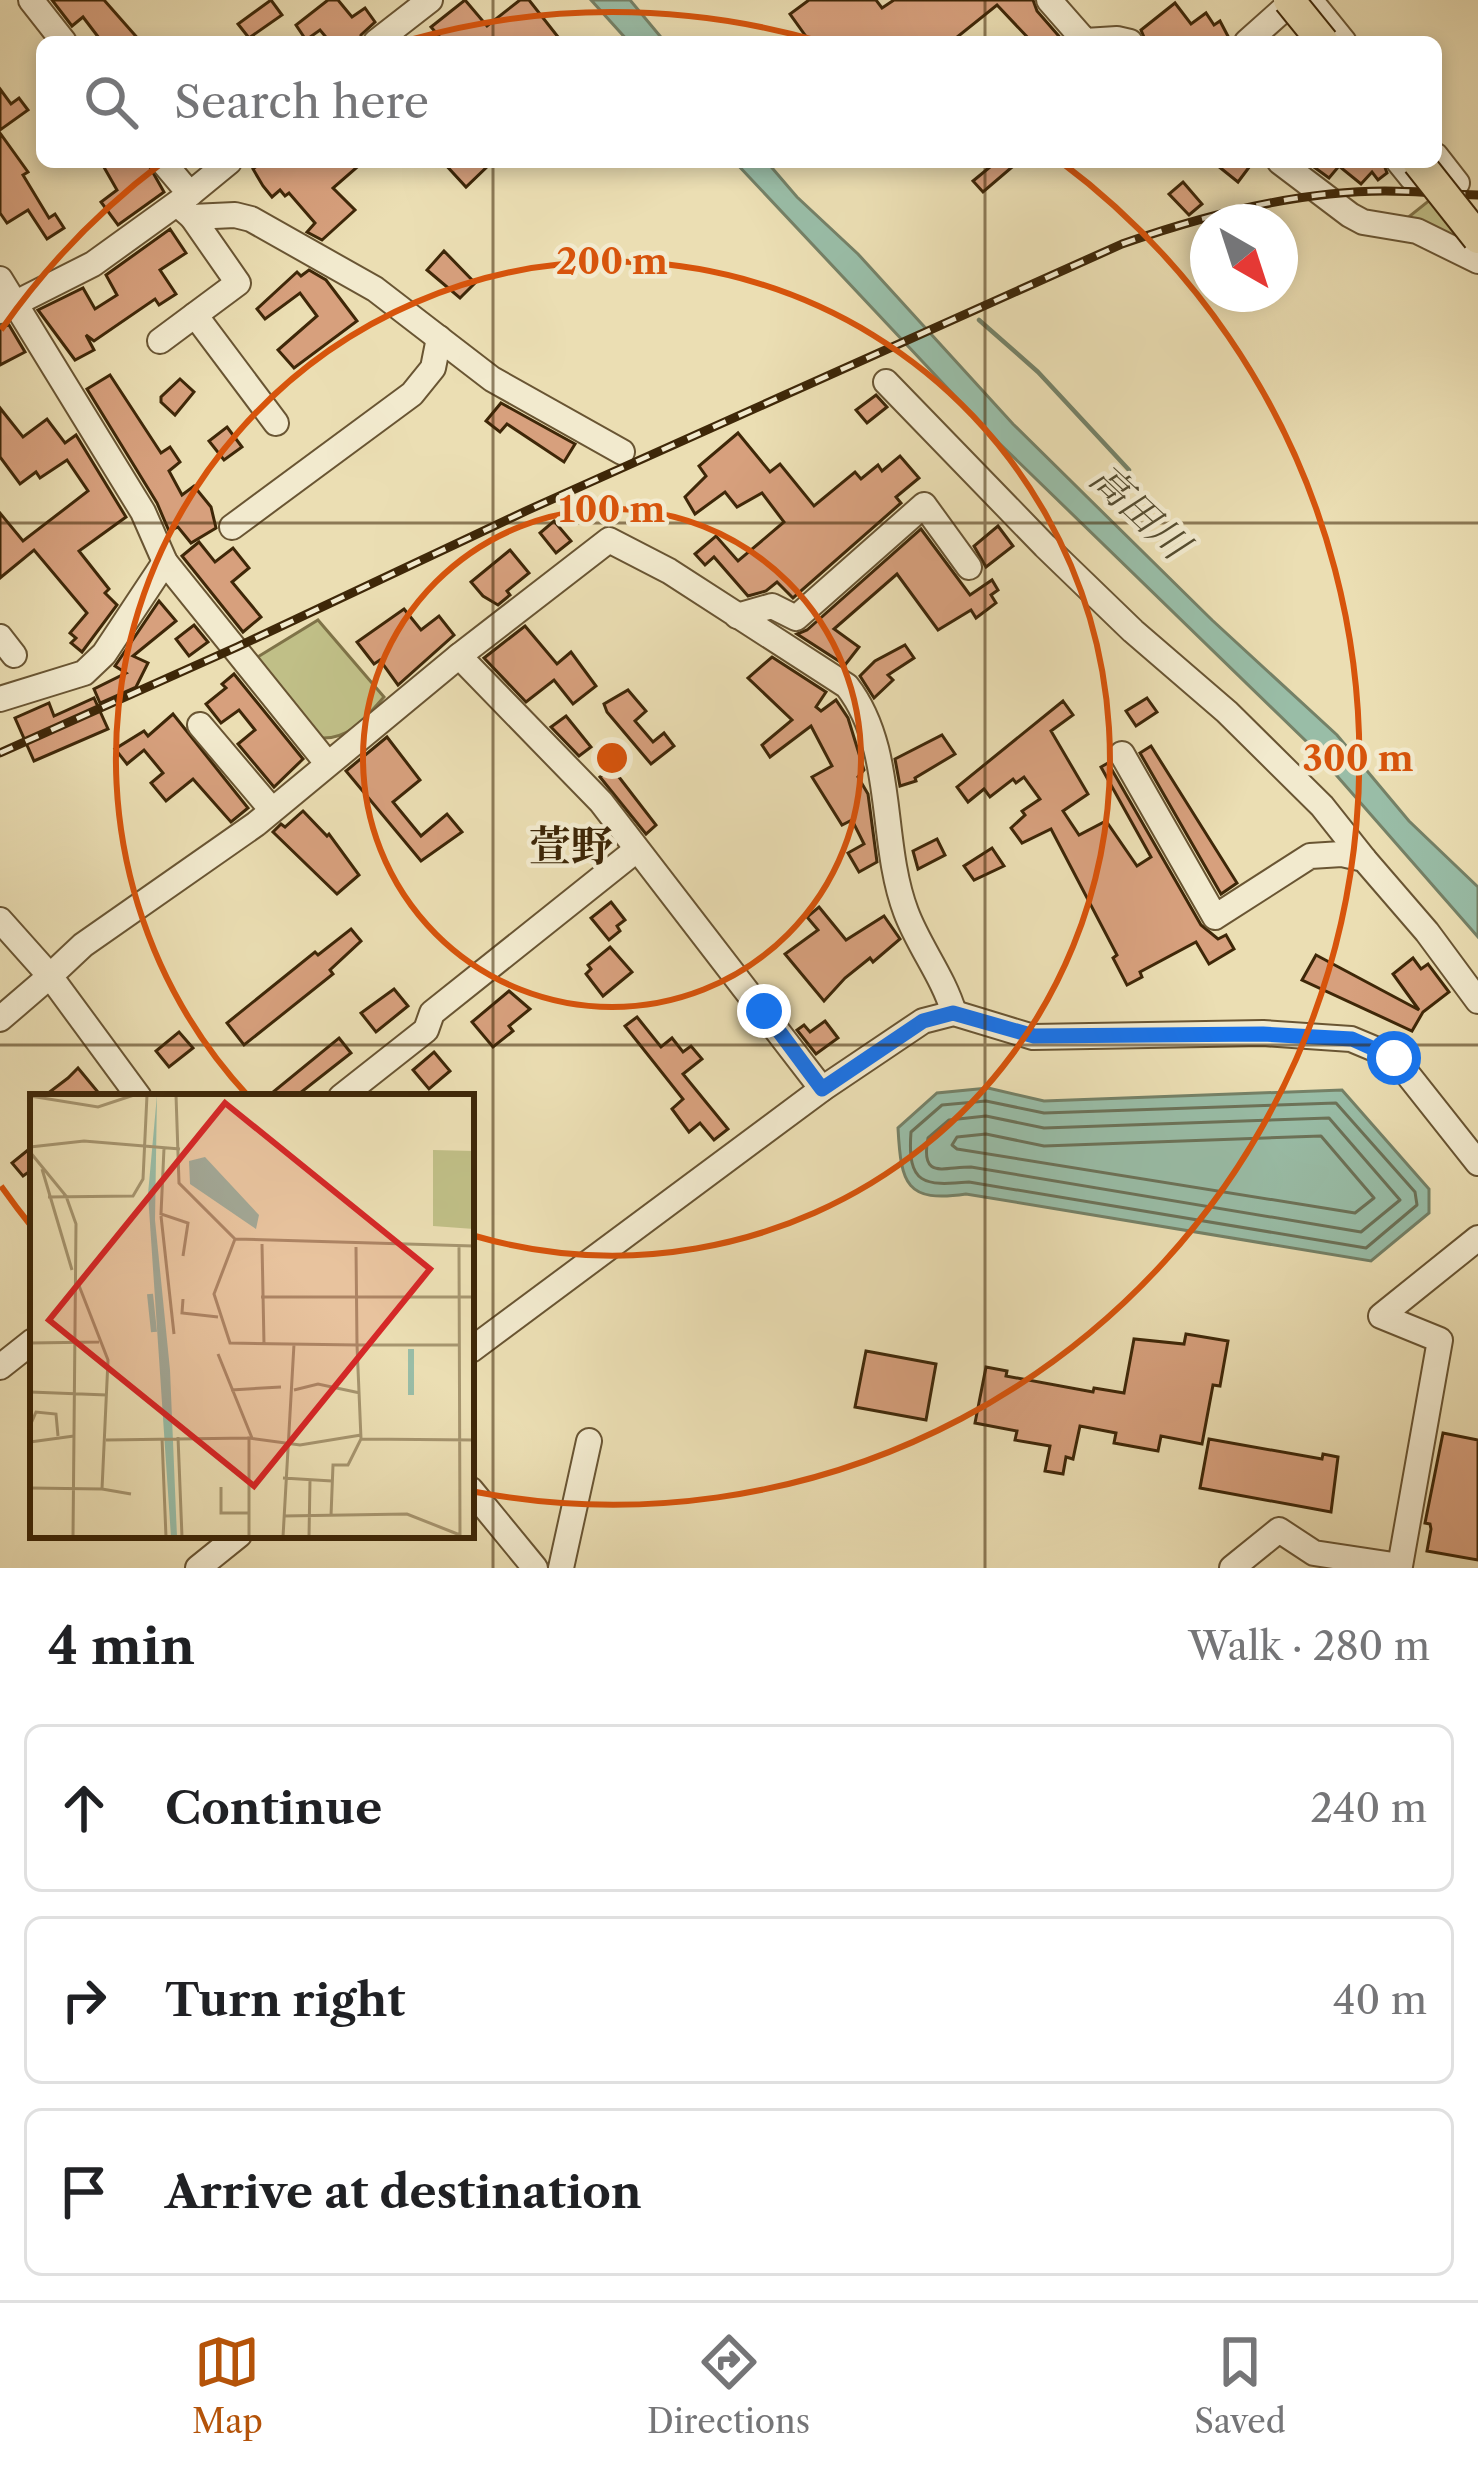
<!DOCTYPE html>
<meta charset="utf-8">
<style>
body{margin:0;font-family:"Libre Caslon Text","Noto Serif JP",serif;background:#f2f2f2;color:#202124}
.compass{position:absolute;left:1190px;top:204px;width:108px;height:108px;border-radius:50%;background:#fff;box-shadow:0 6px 18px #0003;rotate:141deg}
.stop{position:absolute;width:36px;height:36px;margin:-27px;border:9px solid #1a73e8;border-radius:50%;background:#fff}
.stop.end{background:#1a73e8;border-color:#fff;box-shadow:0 3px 12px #0008}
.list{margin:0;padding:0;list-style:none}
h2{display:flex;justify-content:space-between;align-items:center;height:156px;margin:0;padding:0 48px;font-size:51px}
h2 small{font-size:39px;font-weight:400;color:#757577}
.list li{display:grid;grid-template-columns:78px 1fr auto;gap:36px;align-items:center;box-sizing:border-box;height:168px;margin:0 24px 24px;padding:0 24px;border:3px solid #e0e0e0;border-radius:18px}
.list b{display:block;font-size:45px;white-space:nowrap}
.list em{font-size:39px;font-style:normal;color:#757577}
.icon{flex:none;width:66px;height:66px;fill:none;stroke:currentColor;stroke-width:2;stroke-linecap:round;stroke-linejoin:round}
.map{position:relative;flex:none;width:1478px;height:1568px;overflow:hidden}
.search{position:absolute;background:#fff;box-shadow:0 6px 18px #0003;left:36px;right:36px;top:36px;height:132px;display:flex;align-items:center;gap:30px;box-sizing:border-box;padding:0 42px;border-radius:18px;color:#757577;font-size:45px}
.sheet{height:732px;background:#fff}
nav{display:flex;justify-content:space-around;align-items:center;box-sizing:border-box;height:168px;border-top:3px solid #e0e0e0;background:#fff;font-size:33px;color:#757577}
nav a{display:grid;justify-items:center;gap:6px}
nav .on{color:#b45309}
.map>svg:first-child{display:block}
</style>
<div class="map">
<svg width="1478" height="1568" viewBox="0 0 1478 1568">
<rect width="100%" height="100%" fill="#ebdeb3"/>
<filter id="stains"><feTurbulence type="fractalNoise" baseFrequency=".00167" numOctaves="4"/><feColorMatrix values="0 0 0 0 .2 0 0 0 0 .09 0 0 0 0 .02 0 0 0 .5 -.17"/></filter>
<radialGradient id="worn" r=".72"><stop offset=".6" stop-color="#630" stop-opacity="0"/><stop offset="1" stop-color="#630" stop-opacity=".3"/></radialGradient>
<g fill="#c0bf87" stroke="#7f7348" stroke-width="3">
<polygon points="1436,195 1478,249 1406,219"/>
<path d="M318 620 384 697C365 718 350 740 320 738L256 658Z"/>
</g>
<g fill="#99bda7" stroke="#758167" stroke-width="3">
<polygon points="591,0 630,0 665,42 629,42"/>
<polygon points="735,162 767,162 797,197 858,254 1013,424 1212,620 1337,735 1409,821 1478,887 1478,937 1309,744 999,443"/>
<path d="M988 1088 1044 1101 1342 1090 1429 1189V1213L1371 1261 966 1194C906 1203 901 1184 898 1128L937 1093Z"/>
</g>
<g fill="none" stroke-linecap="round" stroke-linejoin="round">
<g stroke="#6c7258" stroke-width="3">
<path d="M986 1101 1044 1113 1336 1103 1415 1192 1417 1205 1366 1248 969 1182C924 1186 907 1185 911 1132L942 1105Z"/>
<path d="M986 1116 1044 1128 1329 1118 1400 1200 1361 1232 971 1167C943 1167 920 1180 928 1138L949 1120Z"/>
<polygon points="986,1134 1044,1146 1321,1136 1374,1198 1355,1213 957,1149 952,1145 957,1137"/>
</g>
<polyline stroke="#758167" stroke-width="4.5" points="979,320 1038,372 1129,470"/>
</g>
<g fill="#d7a07d" stroke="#3e2708" stroke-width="3">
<polygon points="52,0 104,0 141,42 102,42 83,17 72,26"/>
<polygon points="271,0 282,15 249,38 238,24"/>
<polygon points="328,0 338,0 352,17 365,8 375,22 361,35 360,42 330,42 320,30 306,40 296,25"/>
<polygon points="465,0 487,26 520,0 529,0 562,42 444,42 431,27"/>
<polygon points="809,0 876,0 882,8 894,0 1033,0 1037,11 1064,42 1032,42 997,5 951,42 810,42 790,14"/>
<polygon points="1175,3 1191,24 1206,13 1214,25 1220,21 1231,42 1146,42 1141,30"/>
<polygon points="0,89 11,104 19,98 28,110 0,130"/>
<polygon points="0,133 28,172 23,175 49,218 55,214 64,228 47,239 28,210 7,223 0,213"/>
<polygon points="101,162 147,162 164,192 118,225 101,202 117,190"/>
<polygon points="262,162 363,162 333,188 355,210 322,240 307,232 315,223 289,193 285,196 280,190 272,197 263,186 253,169"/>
<polygon points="443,162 492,162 466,187"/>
<polygon points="996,162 1018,162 983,192 973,181"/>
<polygon points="1213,162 1253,162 1238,182"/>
<polygon points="1307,162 1383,162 1387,173 1378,180 1372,172 1361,184 1339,166 1329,178"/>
<polygon points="1183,182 1202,204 1189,215 1169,194"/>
<polygon points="170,229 186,253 160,270 176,294 159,305 155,299 94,341 86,335 94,350 75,360 38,310 83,288 95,309 117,295 106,275"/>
<polygon points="444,251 475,283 460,298 427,270"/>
<polygon points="309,270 326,280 357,321 294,368 278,350 317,316 300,293 265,319 257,309 297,272 301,276"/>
<polygon points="9,325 25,352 0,365 0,327"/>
<polygon points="110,375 161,453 170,447 180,462 169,471 182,495 194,486 211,507 216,528 191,543 178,527 169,531 157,503 87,389"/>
<polygon points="180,379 194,392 175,415 161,402 161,397"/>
<polygon points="876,395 887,407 867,423 856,410"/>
<polygon points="501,403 575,444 564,462 507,424 500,432 486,421"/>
<polygon points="0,408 23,437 47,419 65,443 76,435 126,517 79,551 109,589 105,593 117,605 82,652 71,643 76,638 70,633 87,613 34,550 0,578 0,513 23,541 88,491 67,460 40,478 36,472 20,484 0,457"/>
<polygon points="227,427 242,447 224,460 209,441"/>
<polygon points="738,433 770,472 780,464 814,506 855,472 861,479 878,465 882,471 900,456 919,478 896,497 901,503 793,598 777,582 766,591 748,596 714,557 705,565 695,554 716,536 738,561 784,522 762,493 737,507 725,492 695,514 685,497 706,476 699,466"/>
<polygon points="554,521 571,541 556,553 540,533"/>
<polygon points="998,526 1013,546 986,567 974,546"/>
<polygon points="921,529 970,595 992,580 998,590 991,595 996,603 976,618 971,610 938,630 897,574 834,629 859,647 845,665 797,634 807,630"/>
<polygon points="199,542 215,562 233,548 249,568 232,582 261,617 243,632 182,556"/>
<polygon points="510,550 529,573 507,591 510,595 498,605 483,596 471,582"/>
<polygon points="159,601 176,621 133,656 148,663 136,687 100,703 94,689 126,673 115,666"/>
<polygon points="404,609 421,630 439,616 454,635 398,685 380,660 374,664 357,642"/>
<polygon points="194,625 208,642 189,656 176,639"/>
<polygon points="525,626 557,664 571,652 596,686 573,704 554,680 526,702 484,658"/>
<polygon points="905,645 914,658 888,675 893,680 874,698 860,676 875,661"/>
<polygon points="772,657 826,692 816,707 821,711 836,700 848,718 864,770 858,777 868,794 877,862 859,872 848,853 864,844 852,820 842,825 812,777 832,766 811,726 770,757 762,745 792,720 748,678"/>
<polygon points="234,674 303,759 274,787 238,744 255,730 239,710 221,723 206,704 226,688 222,684"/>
<polygon points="628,690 646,711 635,721 653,742 664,733 674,746 651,764 607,712 604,704"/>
<polygon points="94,698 108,729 34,761 15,718 49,703 54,716"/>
<polygon points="1147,698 1157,712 1136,726 1126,711"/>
<polygon points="1063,701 1073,715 1051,731 1088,794 1063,811 1079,835 1106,821 1137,866 1151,857 1101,767 1108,763 1201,925 1218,939 1226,935 1234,949 1209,964 1196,942 1140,972 1142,977 1127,985 1113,958 1117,955 1051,829 1022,843 1011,828 1025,815 1022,811 1040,799 1024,777 1016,783 1013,779 990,797 984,789 968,802 957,787"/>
<polygon points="173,714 248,808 231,822 193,779 166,801 151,783 163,773 144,750 127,764 115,749 144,731 148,736"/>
<polygon points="566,716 591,747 579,756 551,727"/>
<polygon points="942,735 955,754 915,778 916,781 900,786 895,759"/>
<polygon points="387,737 420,780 393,802 421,836 447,814 462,832 421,861 346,771"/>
<polygon points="1151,746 1237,883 1221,894 1140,753"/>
<polygon points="612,768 656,825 646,834 600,777"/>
<polygon points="303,811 327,836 329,834 359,875 337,894 273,832 281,824 285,827"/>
<polygon points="937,839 945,855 918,869 913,851"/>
<polygon points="992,848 1004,866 974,880 964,866"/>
<polygon points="611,902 625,920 617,926 620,931 609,940 591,918"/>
<polygon points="819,907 846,940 884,916 900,939 873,962 870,958 845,978 824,1001 785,954 818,930 807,917"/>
<polygon points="351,929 361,941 330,970 333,974 244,1045 227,1023 315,952 318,955"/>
<polygon points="610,947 632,972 603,996 586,974 591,969 588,965"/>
<polygon points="1316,955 1419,1010 1393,974 1413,958 1421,969 1428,964 1449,992 1423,1012 1412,1031 1302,980"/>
<polygon points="394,989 408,1006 376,1032 361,1013"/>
<polygon points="509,991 530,1009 509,1026 513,1031 493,1047 472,1022"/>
<polygon points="637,1017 661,1047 672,1038 683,1052 691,1046 702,1059 683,1074 728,1129 714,1140 700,1123 689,1132 672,1109 683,1099 625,1026"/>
<polygon points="825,1021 838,1038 816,1054 797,1030 804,1025 810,1032"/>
<polygon points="179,1032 193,1048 169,1067 156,1051"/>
<polygon points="339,1038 351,1053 295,1097 267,1097"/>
<polygon points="434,1052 450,1071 429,1089 413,1070"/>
<polygon points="78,1068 102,1097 43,1097 68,1078"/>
<polygon points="33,1146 33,1169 23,1176 12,1163"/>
<polygon points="1186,1334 1228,1341 1220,1386 1213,1385 1202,1444 1161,1436 1158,1451 1114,1443 1116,1433 1080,1426 1073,1459 1066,1457 1063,1474 1045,1471 1050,1446 1015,1440 1017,1431 975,1423 986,1367 1007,1371 1006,1376 1093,1392 1094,1388 1124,1393 1134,1339 1184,1344"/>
<polygon points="866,1351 936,1364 926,1420 855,1407"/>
<polygon points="1443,1433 1478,1440 1478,1560 1427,1551 1431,1529 1430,1524 1425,1523"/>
<polygon points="1209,1439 1322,1459 1323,1454 1338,1457 1331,1512 1200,1488"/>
</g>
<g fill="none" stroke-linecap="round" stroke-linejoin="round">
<g stroke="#695533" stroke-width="28">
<g id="minor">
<polyline points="31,0 64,42"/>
<polyline points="1049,0 1085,41 1117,39 1130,42"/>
<polyline points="1310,0 1344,42"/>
<polyline points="376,42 430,0"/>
<polyline points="1247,42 1294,0"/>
<polyline points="1436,156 1457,183"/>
<polyline points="1280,162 1350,215 1363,222 1417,231 1478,261"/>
<polyline points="1399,162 1412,178"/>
<polyline points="190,194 229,162"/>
<polyline points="177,204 192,217 235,215 251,219 375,289 492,379 622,452"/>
<polyline points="0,279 143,512 165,562 327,763"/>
<polyline points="0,311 93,264 190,194 163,162"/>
<polyline points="195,315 276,423"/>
<polyline points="160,341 238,283 192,217"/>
<polyline points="886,382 1045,546 1133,631 1227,712 1322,806 1364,859"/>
<polyline points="232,527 412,394 433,368 439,338"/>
<polyline points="737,616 772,606 796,618 924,505 969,567"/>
<polyline points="0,637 14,655"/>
<polyline points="459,656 601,802 822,1089"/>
<polyline points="0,699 84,673 104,654 165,562"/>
<polyline points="200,725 272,810"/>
<polyline points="1122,754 1215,917 1310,856 1342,854 1364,859 1427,932 1478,1001"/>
<polyline points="0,920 50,976 0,1019"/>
<path d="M139 1097 50 976 83 945 256 824 459 656 609 540 669 571 847 686C896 749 879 841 906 912 919 947 943 976 954 1013"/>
<polyline points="341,1097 426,1030 432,1013 635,851"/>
<polyline points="471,1350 822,1089 923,1021 954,1013 1033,1037 1263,1033 1351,1039 1394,1057 1478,1163"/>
<polyline points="0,1367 33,1341"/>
<polyline points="471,1490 535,1568"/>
<polyline points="198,1568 239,1535"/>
<polyline points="561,1568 589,1441"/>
<polyline points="1232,1568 1279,1530 1314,1553 1400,1566 1440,1340 1381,1316 1478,1238"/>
</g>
</g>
<use href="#minor" stroke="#f2eace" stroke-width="24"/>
<g stroke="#3e2708" stroke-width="9">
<path id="rail" d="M0 753 237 647 528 510 1122 244C1205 215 1296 191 1385 191 1416 191 1447 194 1478 195"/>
</g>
<use href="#rail" stroke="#f2eace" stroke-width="4.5" stroke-dasharray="14" stroke-linecap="butt"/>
<g stroke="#3e2708" stroke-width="34" stroke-linecap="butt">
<g id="major-bridge">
<polyline points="1289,0 1323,42"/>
<polyline points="1418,162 1478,238"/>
</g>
</g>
<use href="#major-bridge" stroke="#ebdeb3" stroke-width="30"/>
</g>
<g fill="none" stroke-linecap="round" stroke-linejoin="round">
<polyline stroke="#1a73e8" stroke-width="15" points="764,1011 822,1089 923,1021 953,1013 1034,1036 1263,1034 1352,1039 1394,1058"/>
</g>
<path fill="none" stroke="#3e2708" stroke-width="3" stroke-opacity="0.55" d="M493 0V42M985 0V42M493 162V1568M985 162V1568M0 523H1478M0 1045H1478"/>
<g fill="none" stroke="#d7540c" stroke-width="6">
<circle cx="612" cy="758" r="249"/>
<path d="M249 1097A497 497 0 1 1 475 1236"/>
<path d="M32 1227A746 746 0 0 1 1 1186M1 330A746 746 0 0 1 163 162M406 41A746 746 0 0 1 818 41M1061 162A746 746 0 0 1 476 1492"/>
</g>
<g text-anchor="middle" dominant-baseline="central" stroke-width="9" stroke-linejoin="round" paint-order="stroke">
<g font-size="39" font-style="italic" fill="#554c30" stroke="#f2eace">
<text transform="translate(1140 511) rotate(43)">高田川</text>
</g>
<g font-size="42" font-weight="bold" fill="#3e2708" stroke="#f2eace">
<text x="571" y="846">萱野</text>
</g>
</g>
<g transform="translate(30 1094)">
<rect width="444" height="444" fill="#ebdeb3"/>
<path d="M403 56 444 57V135L403 132Z" fill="#c0bf87"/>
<path d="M127 1 125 126 140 276 147 443H141L118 100ZM175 63 229 121 226 135 160 90 159 67Z" fill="#99bda7"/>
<path fill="none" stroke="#99bda7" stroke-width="6" d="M120 200 124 238M381 255V301"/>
<path fill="none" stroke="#a6956f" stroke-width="3" d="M146 1 149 89 205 145 444 152M0 2 68 13 104 1M0 53 54 47 150 55M134 54 131 120 158 129 153 162M0 58 36 102 46 130 43 443M12 75 42 176M18 103 103 102 113 85 117 1M131 122 144 240M205 145 184 200 200 249 327 251 326 153M232 150 234 250M429 152 430 443M48 189 78 266 72 395 101 400M231 203H444M153 205 152 219 188 223M0 249 69 248M188 260 222 344M201 296 251 293M264 296 288 290 330 299M0 298 77 301M0 332 6 318 26 320 28 342M148 343 152 443M132 344 136 443M331 345 444 346M76 346 219 344M0 348 44 342M253 384 302 387M191 393V419H219M0 394 72 395M253 422 377 420 430 441M301 422 303 371H318L331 345 327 251H428M219 443V344L270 351 331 341M253 443 264 250M279 443 280 386M325 443H419"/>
<path fill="#d62828" fill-opacity="0.15" stroke="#d62828" stroke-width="6" d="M195 9 400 175 224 392 19 226Z"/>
<rect width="444" height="444" fill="none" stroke="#3e2708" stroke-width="6"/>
</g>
<circle cx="612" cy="758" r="18" fill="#d7540c" stroke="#f2eace" stroke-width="6"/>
<g font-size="36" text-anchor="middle" font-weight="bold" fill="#d7540c" stroke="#f2eace" stroke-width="9" stroke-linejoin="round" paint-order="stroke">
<text x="612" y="274">200 m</text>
<text x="612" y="522">100 m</text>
<text x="1358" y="771">300 m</text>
</g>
<rect width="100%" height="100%" filter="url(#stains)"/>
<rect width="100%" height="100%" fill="url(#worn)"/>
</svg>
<svg class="compass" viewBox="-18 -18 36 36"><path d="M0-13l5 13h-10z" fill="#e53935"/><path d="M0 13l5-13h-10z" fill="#757577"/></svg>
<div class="stop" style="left:1394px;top:1058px"></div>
<div class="stop end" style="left:764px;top:1011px"></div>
<div class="search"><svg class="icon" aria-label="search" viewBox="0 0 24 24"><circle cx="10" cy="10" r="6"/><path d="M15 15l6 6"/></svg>Search here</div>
</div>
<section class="sheet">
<h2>4 min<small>Walk · 280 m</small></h2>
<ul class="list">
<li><svg class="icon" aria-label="ahead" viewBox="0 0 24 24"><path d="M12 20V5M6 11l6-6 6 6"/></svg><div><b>Continue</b></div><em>240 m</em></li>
<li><svg class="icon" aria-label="right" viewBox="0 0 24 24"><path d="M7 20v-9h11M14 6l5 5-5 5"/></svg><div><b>Turn right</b></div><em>40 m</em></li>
<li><svg class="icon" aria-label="arrive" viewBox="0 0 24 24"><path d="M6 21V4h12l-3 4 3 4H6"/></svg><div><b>Arrive at destination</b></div></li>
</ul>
</section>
<nav>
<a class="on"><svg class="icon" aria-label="map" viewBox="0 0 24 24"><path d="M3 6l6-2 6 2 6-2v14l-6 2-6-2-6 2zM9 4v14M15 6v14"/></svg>Map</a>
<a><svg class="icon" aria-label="directions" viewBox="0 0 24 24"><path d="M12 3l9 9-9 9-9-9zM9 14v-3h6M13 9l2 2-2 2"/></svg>Directions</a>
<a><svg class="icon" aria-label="saved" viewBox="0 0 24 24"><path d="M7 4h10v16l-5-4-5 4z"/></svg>Saved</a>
</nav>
